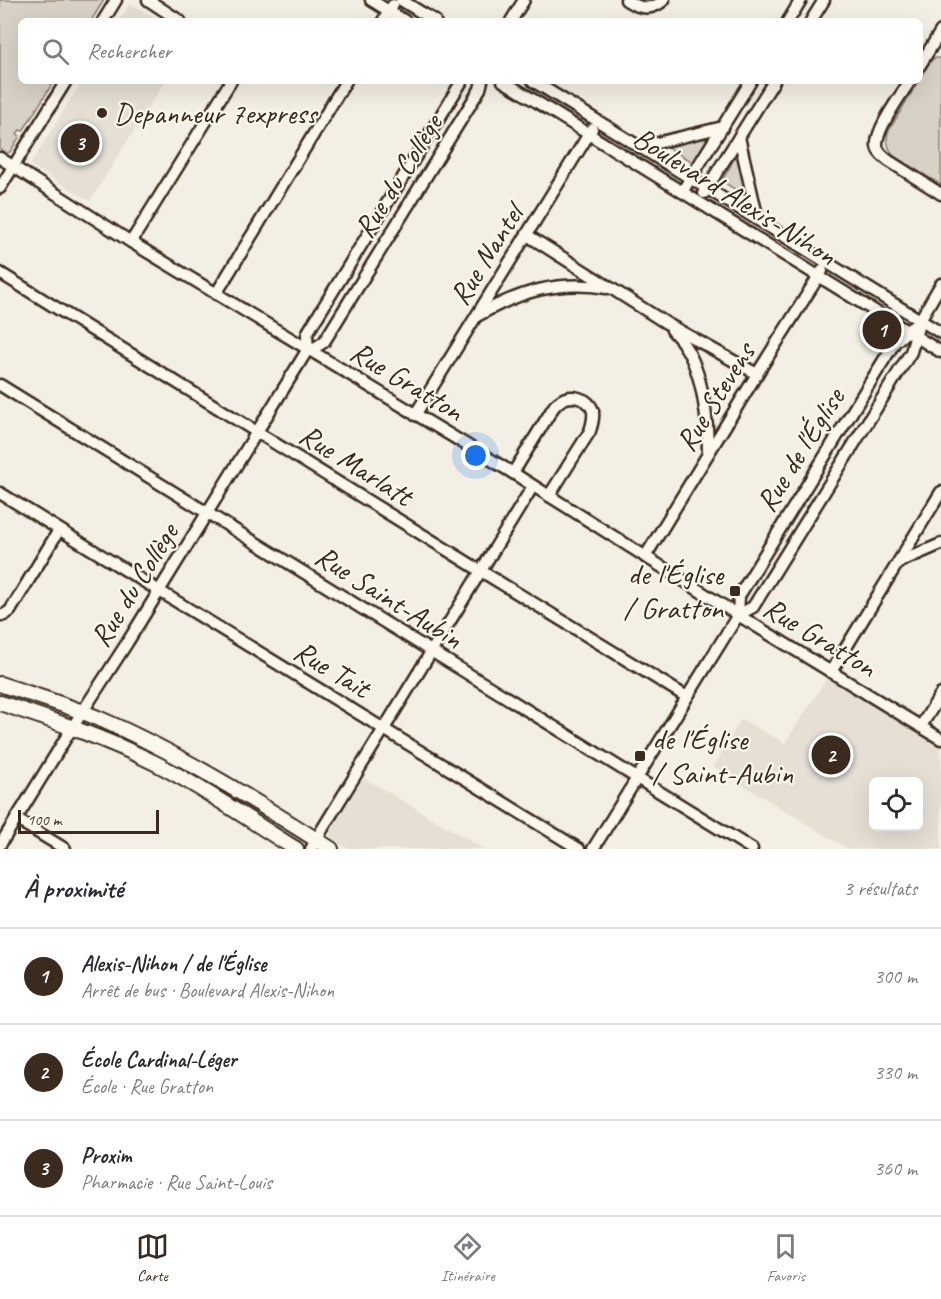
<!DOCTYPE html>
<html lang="fr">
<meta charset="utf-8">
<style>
body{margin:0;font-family:Caveat,sans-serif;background:#f2f2f3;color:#2b2b33}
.controls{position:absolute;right:18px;bottom:18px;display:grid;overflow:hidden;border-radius:9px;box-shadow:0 6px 24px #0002}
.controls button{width:54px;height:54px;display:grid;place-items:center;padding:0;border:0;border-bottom:2px solid #e1e1e2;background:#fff;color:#2b2b33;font:30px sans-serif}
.scale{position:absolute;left:18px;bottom:15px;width:141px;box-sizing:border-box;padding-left:6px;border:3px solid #3b2a1e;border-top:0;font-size:16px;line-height:21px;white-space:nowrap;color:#3b2a1e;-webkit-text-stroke:4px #fbf7ec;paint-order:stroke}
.you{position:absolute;left:476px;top:456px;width:21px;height:21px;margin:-15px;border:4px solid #fff;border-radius:50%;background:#1a73e8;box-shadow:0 0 0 9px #1a73e833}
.badge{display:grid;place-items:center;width:39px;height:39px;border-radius:50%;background:#3b2a1e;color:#fff;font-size:20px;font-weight:700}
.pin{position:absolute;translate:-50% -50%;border:3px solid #fff;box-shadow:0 2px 6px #0006}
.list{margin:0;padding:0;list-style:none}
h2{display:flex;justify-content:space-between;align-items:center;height:78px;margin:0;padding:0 24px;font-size:26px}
h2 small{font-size:20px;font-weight:400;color:#7c7c81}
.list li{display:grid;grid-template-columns:39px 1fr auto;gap:18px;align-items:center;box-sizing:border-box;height:96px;padding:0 24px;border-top:2px solid #e1e1e2}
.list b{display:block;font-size:22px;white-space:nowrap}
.list p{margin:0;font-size:20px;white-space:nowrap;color:#7c7c81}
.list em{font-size:20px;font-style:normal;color:#7c7c81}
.icon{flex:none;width:33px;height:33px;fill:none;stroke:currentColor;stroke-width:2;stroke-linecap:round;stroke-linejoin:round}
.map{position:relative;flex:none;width:941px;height:849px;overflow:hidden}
.search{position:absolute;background:#fff;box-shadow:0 6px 24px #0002;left:18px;right:18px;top:18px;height:66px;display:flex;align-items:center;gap:15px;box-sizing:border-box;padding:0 21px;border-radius:9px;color:#7c7c81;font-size:22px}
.sheet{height:366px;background:#fff}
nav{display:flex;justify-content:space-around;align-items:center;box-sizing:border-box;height:84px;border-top:2px solid #e1e1e2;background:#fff;font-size:16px;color:#7c7c81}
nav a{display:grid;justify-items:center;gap:3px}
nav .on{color:#3b2a1e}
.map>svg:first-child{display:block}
</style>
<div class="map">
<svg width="941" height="849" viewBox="0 0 941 849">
<rect width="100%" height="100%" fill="#f3efe4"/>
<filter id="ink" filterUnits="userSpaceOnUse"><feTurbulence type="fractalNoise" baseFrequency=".0167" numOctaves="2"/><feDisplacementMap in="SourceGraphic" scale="12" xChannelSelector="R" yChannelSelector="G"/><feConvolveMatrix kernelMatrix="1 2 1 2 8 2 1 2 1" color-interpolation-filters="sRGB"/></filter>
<g filter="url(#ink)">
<g fill="#e5dfd4" fill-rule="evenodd">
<polygon points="130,3 160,21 119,21"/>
<polygon points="82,81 165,81 90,201 30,165"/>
<path d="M831 672 941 739V849H848L714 767 741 719 785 743ZM874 782H918V826H874Z"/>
<polygon points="364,778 484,849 349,849 331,838 330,832"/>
</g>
<g fill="#d8d1c6" stroke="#8a7e72" stroke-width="1.5">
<polygon points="0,0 104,0 91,21 21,21 21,81 54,81 23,131 20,130 17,134 20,136 10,152 7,153 0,149"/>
<path d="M936 58H941V185L894 156C888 148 886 142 888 132L931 60Z"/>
<polygon points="709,136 695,159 692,162 665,146"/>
<polygon points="737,154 738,156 748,198 722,181"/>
</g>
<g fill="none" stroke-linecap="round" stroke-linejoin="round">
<g stroke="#3b2a1e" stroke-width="15">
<g id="minor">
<polyline points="148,0 180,21"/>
<polyline points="371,0 405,21"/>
<polyline points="401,0 435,21"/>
<path d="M626 0C640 9 651 11 664 0"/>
<polyline points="103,21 116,0"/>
<polyline points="383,21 393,5"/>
<polyline points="511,21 524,0"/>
<polyline points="788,21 801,0"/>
<polyline points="811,21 824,0"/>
<polyline points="920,65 941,31"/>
<polyline points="503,81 941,352"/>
<polyline points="533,81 941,333"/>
<path d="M910 81C901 95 875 130 877 146 878 153 884 157 889 161L941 194"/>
<polyline points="739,137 758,220"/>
<polyline points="640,147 723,127"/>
<polyline points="0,158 131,242 513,473 738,615 941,739"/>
<polyline points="0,188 66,81"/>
<polyline points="682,192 751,81"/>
<polyline points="704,193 774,81"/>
<polyline points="527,235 666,323 757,374"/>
<polyline points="131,242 231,81"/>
<polyline points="0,273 481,571 687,697"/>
<polyline points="216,294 346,81"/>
<path d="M479 315C521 291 558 280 607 288"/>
<path d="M672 330C676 335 681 339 684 345 703 372 708 421 708 453"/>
<polyline points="308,349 307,336 308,332 462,81"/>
<polyline points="0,385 752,849"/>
<polyline points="415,415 592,129"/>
<path d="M513 473 553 408C555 405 557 403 560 401 571 393 589 398 593 411 594 418 592 425 590 431L549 496"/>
<polyline points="0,493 579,849"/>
<polyline points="645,557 757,374 822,271"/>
<polyline points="899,562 941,544"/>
<polyline points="0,615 4,615 10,611 59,530"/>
<polyline points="738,615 739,596 895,342 913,326"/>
<polyline points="831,672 941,492"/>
<polyline points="921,726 941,694"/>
<polyline points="16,819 65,849"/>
<polyline points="0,845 72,728 127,643 308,349 316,347 324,342 480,89 482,81"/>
<polyline points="311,849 323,828 533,486"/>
<polyline points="593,849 738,615 753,607 911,352 920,320 941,284"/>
</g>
</g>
<g stroke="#3b2a1e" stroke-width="18">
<g id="major">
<path d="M0 684C33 695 67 705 100 719 181 754 257 802 331 849"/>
<path d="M0 703C52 720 105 738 155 763 204 788 249 820 296 849"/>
</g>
</g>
<use href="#minor" stroke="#fbf7ec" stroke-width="10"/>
<use href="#major" stroke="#fbf7ec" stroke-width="14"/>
</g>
</g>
<g fill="#3b2a1e" stroke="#fbf7ec" stroke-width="2">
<circle cx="102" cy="113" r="6"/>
<rect x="729" y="585" width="12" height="12" rx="3"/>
<rect x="634" y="750" width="12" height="12" rx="3"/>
</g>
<g text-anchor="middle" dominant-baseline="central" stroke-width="4.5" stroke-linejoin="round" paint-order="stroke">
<g font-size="30" fill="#3b2a1e" stroke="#fbf7ec" text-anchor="start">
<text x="114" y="113">Depanneur 7express</text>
<text x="723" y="574" text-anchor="end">de l'Église<tspan x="723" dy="34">/ Gratton</tspan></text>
<text x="652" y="739">de l'Église<tspan x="652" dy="34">/ Saint-Aubin</tspan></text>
</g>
<g font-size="30" fill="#3b2a1e" stroke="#fbf7ec">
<text transform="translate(398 176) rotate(-58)">Rue du Collège</text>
<text transform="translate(735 196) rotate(32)">Boulevard Alexis-Nihon</text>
<text transform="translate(486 255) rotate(-58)">Rue Nantel</text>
<text transform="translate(407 381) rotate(31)">Rue Gratton</text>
<text transform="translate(715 397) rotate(-58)">Rue Stevens</text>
<text transform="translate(800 450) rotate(-58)">Rue de l'Église</text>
<text transform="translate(356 465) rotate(32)">Rue Marlatt</text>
<text transform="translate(134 585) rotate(-58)">Rue du Collège</text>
<text transform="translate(389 597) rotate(32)">Rue Saint-Aubin</text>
<text transform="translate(820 637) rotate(31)">Rue Gratton</text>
<text transform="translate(332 669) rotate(31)">Rue Tait</text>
</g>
</g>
</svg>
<div class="controls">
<button><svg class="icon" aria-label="locate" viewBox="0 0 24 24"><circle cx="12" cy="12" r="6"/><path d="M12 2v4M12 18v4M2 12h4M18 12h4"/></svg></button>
</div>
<div class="scale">100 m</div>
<div class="you"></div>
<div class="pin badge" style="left:882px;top:330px">1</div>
<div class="pin badge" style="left:831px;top:755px">2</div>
<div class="pin badge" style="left:80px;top:143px">3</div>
<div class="search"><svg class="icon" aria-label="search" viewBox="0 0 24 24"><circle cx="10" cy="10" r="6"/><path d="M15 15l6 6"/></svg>Rechercher</div>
</div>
<section class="sheet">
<h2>À proximité<small>3 résultats</small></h2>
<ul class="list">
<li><span class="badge">1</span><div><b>Alexis-Nihon / de l'Église</b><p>Arrêt de bus · Boulevard Alexis-Nihon</p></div><em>300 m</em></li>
<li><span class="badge">2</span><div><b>École Cardinal-Léger</b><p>École · Rue Gratton</p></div><em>330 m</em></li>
<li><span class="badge">3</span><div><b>Proxim</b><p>Pharmacie · Rue Saint-Louis</p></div><em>360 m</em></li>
</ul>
</section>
<nav>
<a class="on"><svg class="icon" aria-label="map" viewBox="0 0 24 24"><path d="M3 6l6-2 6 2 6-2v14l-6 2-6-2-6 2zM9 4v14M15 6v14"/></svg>Carte</a>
<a><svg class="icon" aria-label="directions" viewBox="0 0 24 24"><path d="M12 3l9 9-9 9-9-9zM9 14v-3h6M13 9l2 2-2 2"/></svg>Itinéraire</a>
<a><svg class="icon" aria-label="saved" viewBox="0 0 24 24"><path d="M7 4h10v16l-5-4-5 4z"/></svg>Favoris</a>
</nav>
